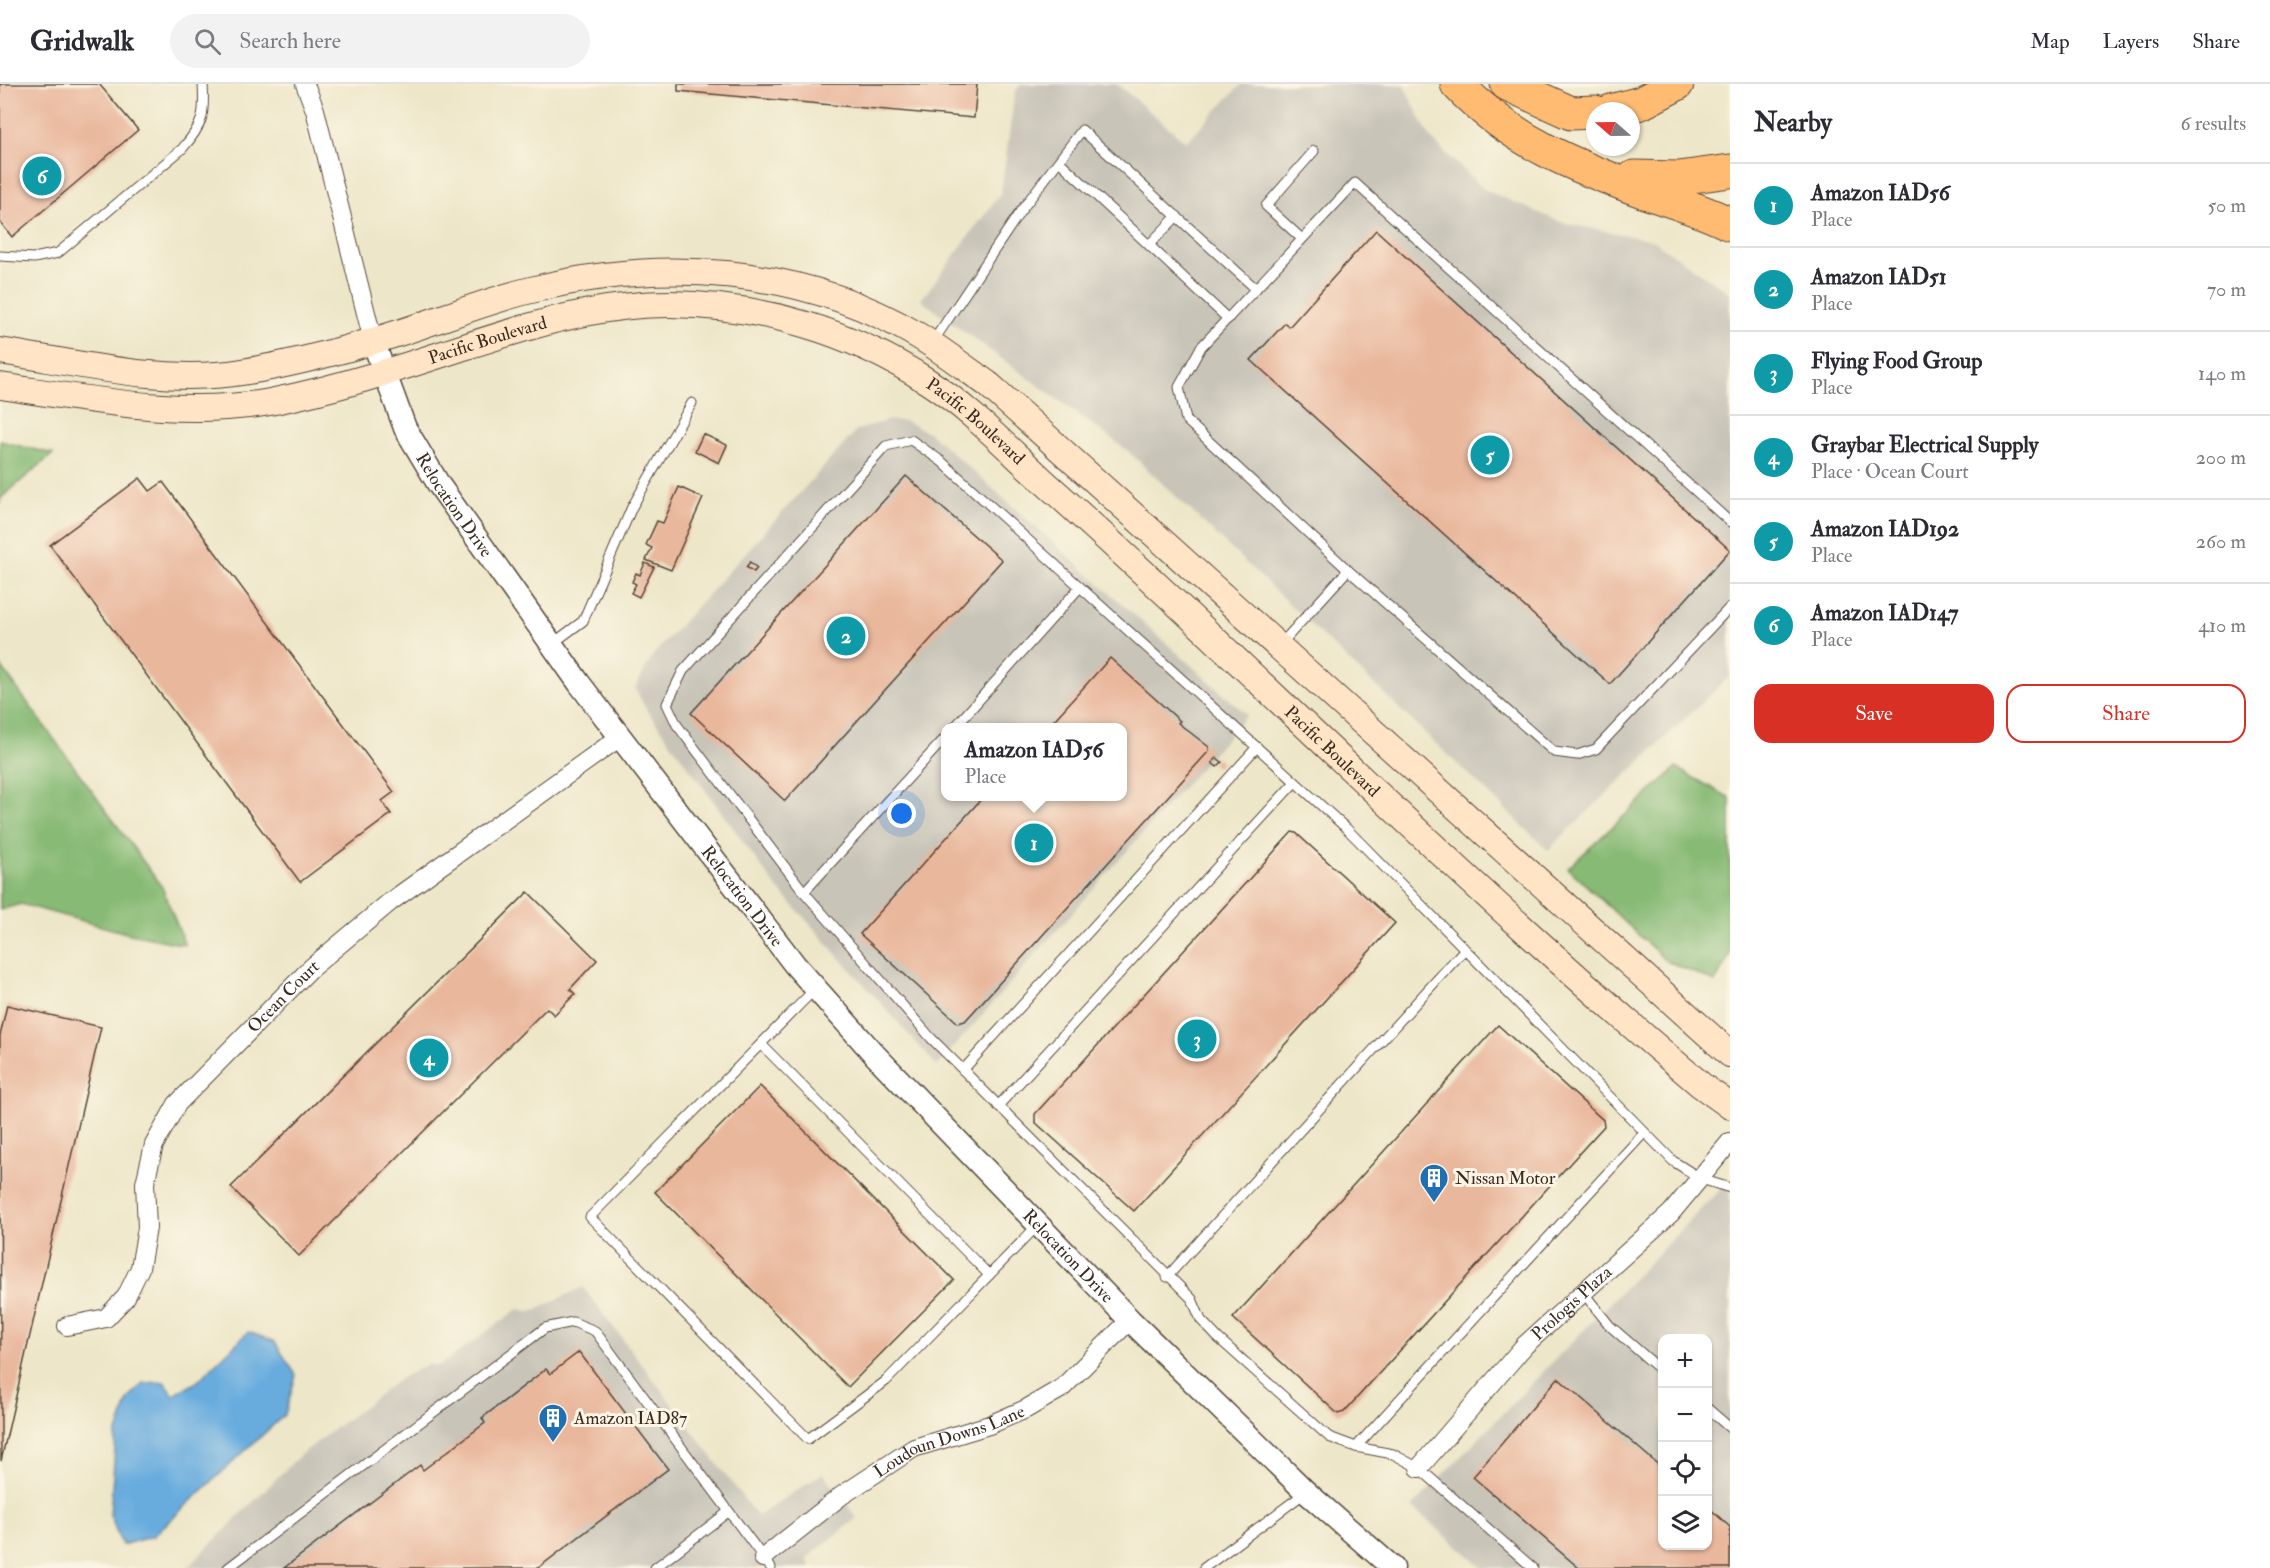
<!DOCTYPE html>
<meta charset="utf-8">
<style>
body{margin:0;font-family:"IM FELL Double Pica",serif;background:#f2f2f3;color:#2b2b33}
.controls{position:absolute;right:18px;bottom:18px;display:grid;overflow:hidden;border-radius:12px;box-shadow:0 2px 4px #0004}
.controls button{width:54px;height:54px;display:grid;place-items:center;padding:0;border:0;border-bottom:2px solid #e1e1e2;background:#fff;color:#2b2b33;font:30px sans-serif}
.compass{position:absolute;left:1586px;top:18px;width:54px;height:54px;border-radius:50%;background:#fff;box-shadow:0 2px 4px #0004;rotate:290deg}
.you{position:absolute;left:902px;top:730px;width:21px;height:21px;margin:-15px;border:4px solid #fff;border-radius:50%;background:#1a73e8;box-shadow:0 0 0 9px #1a73e833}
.badge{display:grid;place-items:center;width:39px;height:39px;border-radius:50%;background:#d93025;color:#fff;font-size:20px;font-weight:700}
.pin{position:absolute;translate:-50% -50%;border:3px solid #fff;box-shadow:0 2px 6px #0006}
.popup{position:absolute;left:941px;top:639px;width:186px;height:78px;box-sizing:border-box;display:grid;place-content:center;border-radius:12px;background:#fff;filter:drop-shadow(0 2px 4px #0005);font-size:20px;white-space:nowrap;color:#7c7c81}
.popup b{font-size:22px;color:#2b2b33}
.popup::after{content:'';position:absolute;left:50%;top:100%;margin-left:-12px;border:12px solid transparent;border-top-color:#fff}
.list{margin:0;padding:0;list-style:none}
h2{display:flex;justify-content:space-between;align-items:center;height:78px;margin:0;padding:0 24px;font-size:26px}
h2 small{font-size:20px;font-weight:400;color:#7c7c81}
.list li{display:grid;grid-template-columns:39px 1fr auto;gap:18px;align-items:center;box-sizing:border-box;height:84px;padding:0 24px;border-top:2px solid #e1e1e2}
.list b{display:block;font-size:22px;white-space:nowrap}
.list p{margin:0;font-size:20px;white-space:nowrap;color:#7c7c81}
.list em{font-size:20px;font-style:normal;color:#7c7c81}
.actions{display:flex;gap:12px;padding:18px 24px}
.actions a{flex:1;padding:14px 0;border:2px solid #d93025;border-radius:18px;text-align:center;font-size:21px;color:#d93025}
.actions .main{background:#d93025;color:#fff}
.icon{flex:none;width:33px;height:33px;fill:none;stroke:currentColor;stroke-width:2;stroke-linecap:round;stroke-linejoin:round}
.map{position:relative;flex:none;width:1730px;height:1484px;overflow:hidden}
header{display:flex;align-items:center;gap:36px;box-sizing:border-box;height:84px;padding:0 30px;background:#fff;border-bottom:2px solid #e1e1e2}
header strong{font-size:28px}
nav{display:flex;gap:33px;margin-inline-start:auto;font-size:21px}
.search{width:420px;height:54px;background:#f2f2f3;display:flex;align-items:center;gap:15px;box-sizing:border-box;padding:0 21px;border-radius:33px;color:#7c7c81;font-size:22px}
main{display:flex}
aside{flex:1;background:#fff}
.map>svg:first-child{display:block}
</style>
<header>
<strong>Gridwalk</strong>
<div class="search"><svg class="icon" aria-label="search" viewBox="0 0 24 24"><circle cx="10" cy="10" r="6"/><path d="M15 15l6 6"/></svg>Search here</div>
<nav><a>Map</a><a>Layers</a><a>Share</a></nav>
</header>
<main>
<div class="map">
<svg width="1730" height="1484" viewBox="0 0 1730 1484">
<rect width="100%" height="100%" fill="#fcf5e5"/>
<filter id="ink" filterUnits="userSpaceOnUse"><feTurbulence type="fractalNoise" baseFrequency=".0167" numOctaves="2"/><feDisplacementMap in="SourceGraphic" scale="12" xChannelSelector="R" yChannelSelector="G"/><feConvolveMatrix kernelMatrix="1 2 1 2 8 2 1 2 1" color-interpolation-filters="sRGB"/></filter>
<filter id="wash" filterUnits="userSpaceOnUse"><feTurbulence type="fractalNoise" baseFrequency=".008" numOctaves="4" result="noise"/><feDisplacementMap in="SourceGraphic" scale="24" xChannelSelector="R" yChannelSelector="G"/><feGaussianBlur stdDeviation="1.35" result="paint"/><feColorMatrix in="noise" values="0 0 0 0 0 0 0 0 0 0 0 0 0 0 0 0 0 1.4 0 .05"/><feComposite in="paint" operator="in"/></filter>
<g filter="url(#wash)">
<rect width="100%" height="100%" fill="#ede6c8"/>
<g fill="#c8c4b8" fill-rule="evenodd">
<polygon points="1021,0 1117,0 1186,58 1242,0 1403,0 1431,55 1485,106 1563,139 1652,156 1730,209 1730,592 1548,766 1127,366 921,216 1001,109 1015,8"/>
<path d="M889 336 905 337 930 349 1247 631 937 982 774 800 646 625 635 604 653 571 857 346ZM946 644H1122V712H946Z"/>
<path d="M1730 1095V1484H1483L1412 1423ZM1662 1254H1708V1462H1662Z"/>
<polygon points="583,1203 757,1432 823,1389 857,1434 807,1474 811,1484 187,1484 300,1371 404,1292 429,1280 436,1282 442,1280 518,1225 531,1228"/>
</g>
<g fill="#87ba74" stroke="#617249" stroke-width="1.5">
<polygon points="0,357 53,370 1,414 0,419"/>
<polygon points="0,581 162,803 185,861 130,850 21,820 0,826"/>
<polygon points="1676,684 1730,714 1730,870 1715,898 1665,876 1568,784"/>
</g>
<polygon fill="#68acde" stroke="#526b7e" stroke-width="1.5" points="248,1248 274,1257 296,1291 285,1330 153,1452 122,1461 110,1431 116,1351 128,1316 143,1299 164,1298 174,1311 197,1298"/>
<g id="blocks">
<g fill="#e9b79c">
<polygon points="0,0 99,0 138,46 12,153 0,138"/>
<polygon points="678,0 977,0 974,34 678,7"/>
<polygon points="1376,146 1730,466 1610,600 1251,276 1285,239 1289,243"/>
<polygon points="703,350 727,361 719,379 695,367"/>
<polygon points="906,392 1002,476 785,717 691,629"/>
<polygon points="140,394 150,407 163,398 394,708 382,717 391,730 300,798 50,461"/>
<polygon points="679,403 703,414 671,486 646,476 652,464 646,461 657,437 663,439"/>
<polygon points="750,478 757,484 754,488 746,483"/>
<polygon points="645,479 654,483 639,513 631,509 636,500 632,498 636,489 640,491"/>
<polygon points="1110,574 1180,637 1178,639 1209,663 1209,667 965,937 958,939 860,850 984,712 1122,712 1122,644 1047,644"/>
<polygon points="1217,674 1222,678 1217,683 1212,679"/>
<polygon points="1292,748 1296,749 1395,839 1134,1127 1035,1038 1035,1030"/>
<polygon points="528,808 597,876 570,905 575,910 554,931 547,924 299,1172 231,1103"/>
<polygon points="7,921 101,943 1,1377 0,952"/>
<polygon points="1498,941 1603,1036 1604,1042 1344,1328 1338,1330 1233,1234"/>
<polygon points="760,1002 954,1196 848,1303 655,1108"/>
<polygon points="579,1268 668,1385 538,1484 284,1484 420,1381 423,1386 485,1339 482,1334 546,1285 550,1290"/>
<polygon points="1558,1294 1662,1384 1662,1462 1708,1462 1708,1423 1730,1443 1730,1484 1579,1484 1473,1393"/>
</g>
</g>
</g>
<g filter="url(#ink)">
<use href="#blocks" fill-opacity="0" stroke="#564638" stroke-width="1.5"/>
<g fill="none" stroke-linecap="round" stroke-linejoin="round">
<g stroke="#564638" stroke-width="11">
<g id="service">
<polyline points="1059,77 1228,235"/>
<polyline points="1302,155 1266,122 1314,67"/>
<polyline points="1149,161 1177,132"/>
<path d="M0 172 34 174 58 169 182 65C203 41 205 32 203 0"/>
<polyline points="932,259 1020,128 1082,46 1256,205"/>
<polyline points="1730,438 1355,99 1201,263 1179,303 1186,336 1348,486 1554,668 1577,671 1596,665 1730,523"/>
<polyline points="552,560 583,537 632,423 692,319"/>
<polyline points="1279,562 1348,486"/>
<polyline points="954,644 1080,503"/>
<polyline points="804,808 946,653"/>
<polyline points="816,904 590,1133 808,1355 886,1297 1039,1140"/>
<polyline points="761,960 989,1191"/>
<polyline points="963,986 1257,663"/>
<polyline points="998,1022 1295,698"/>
<polyline points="1167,1193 1464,866"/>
<polyline points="1582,1207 1610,1242 1662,1287"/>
<polyline points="1708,1325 1730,1344"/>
<polyline points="1356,1363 1644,1049"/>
<polyline points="228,1484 545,1244 573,1238 595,1247 771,1484"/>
<polyline points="655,1484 728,1428"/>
<polyline points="1204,1484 1306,1408"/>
<polyline points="1533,1484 1419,1384 1393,1370 1356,1363 1329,1353 1218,1254 1201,1236 1192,1215 931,954 804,808 677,641 667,620 683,587 886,362 911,356 941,377 1346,744 1673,1077 1701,1095 1730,1104"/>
</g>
</g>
<g stroke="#564638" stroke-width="20">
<g id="minor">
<polyline points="305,0 315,26 373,257"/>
<path id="s1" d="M67 1242 106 1234 126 1213 140 1184 147 1144 145 1099 154 1061 177 1020 311 884 390 818 620 653"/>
<path id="s2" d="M1419 1384 1525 1261 1671 1129 1730 1058"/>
<path id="s3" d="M763 1474 841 1412 914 1364 989 1341 1026 1325 1062 1304 1130 1236"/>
</g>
</g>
<g stroke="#564638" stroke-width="25">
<g id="tertiary">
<path id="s4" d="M373 257 405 344 439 401 579 599 795 881 875 971 1130 1236 1306 1408 1393 1484"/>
</g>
</g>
<g stroke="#564638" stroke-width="28">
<g id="secondary">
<path d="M0 267C78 279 162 301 242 288 286 281 330 270 373 257 426 242 477 219 531 206 660 173 800 182 917 251 942 266 965 284 989 301L1730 970"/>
<path id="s5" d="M0 302C89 315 180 334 270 318 336 305 400 284 464 263 532 241 597 220 670 220 760 221 851 247 927 297 969 324 1004 361 1041 395 1099 447 1155 499 1211 552 1372 705 1532 858 1701 1001L1730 1022"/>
</g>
</g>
<g stroke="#564638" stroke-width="35">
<g id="motorway">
<path d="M1457 0C1510 57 1577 83 1648 109 1676 119 1703 126 1730 140"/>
<polyline points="1507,0 1571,29 1595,28"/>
<polyline points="1611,27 1641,19 1677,0"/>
<polyline points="1634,93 1679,94 1730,87"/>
</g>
</g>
<use href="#service" stroke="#fff" stroke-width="9"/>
<use href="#minor" stroke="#fff" stroke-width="18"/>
<use href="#tertiary" stroke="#fff" stroke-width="22"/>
<use href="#secondary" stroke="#ffe4c6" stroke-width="26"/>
<use href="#motorway" stroke="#ffbb71" stroke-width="33"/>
</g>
</g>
<defs>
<g id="building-pin" transform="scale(1.5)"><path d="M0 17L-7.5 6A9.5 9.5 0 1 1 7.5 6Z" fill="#1f6fb2" stroke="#fcf5e5"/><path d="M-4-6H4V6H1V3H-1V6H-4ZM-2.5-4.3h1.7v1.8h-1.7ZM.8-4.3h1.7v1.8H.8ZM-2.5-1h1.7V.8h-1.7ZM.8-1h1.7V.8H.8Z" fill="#fff"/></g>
</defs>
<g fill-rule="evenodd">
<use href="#building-pin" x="1434" y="1094"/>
<use href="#building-pin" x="553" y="1334"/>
</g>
<g text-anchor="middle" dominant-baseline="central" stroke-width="6" stroke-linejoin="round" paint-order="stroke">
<g font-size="18" fill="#3b2a1e" stroke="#fcf5e5">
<text stroke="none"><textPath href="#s5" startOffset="498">Pacific Boulevard</textPath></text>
<text stroke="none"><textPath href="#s5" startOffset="1020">Pacific Boulevard</textPath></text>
<text stroke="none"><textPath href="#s4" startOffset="184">Relocation Drive</textPath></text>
<text stroke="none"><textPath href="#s5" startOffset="1506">Pacific Boulevard</textPath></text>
<text stroke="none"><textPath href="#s4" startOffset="670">Relocation Drive</textPath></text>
<text stroke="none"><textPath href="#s1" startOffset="424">Ocean Court</textPath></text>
<text stroke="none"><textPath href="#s4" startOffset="1156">Relocation Drive</textPath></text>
<text stroke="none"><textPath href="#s2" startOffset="225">Prologis Plaza</textPath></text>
<text stroke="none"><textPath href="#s3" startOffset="222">Loudoun Downs Lane</textPath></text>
</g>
<g font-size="18" fill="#3b2a1e" stroke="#fcf5e5" text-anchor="start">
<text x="1455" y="1094">Nissan Motor</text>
<text x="574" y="1334">Amazon IAD87</text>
</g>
</g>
</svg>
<div class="controls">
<button>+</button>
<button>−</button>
<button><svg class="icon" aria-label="locate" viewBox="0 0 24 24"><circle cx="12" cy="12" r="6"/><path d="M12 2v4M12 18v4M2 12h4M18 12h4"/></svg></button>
<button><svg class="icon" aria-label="layers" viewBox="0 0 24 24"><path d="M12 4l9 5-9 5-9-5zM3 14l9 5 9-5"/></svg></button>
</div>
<svg class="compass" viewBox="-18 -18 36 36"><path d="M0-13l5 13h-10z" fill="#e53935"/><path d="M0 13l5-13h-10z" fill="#7c7c81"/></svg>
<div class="you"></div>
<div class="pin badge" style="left:1034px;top:759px;background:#0f9aa8">1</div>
<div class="popup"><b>Amazon IAD56</b>Place</div>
<div class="pin badge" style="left:846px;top:552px;background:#0f9aa8">2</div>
<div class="pin badge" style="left:1197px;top:955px;background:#0f9aa8">3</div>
<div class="pin badge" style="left:429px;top:974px;background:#0f9aa8">4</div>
<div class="pin badge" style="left:1490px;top:371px;background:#0f9aa8">5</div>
<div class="pin badge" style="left:42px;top:92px;background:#0f9aa8">6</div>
</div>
<aside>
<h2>Nearby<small>6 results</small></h2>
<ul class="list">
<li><span class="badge" style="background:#0f9aa8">1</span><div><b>Amazon IAD56</b><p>Place</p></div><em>50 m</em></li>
<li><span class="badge" style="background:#0f9aa8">2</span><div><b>Amazon IAD51</b><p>Place</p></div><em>70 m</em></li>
<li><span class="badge" style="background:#0f9aa8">3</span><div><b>Flying Food Group</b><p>Place</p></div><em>140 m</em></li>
<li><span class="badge" style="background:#0f9aa8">4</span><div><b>Graybar Electrical Supply</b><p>Place · Ocean Court</p></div><em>200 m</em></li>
<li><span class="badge" style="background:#0f9aa8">5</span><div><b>Amazon IAD192</b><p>Place</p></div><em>260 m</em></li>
<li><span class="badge" style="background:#0f9aa8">6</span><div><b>Amazon IAD147</b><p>Place</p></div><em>410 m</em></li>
</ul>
<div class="actions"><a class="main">Save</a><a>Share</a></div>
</aside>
</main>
